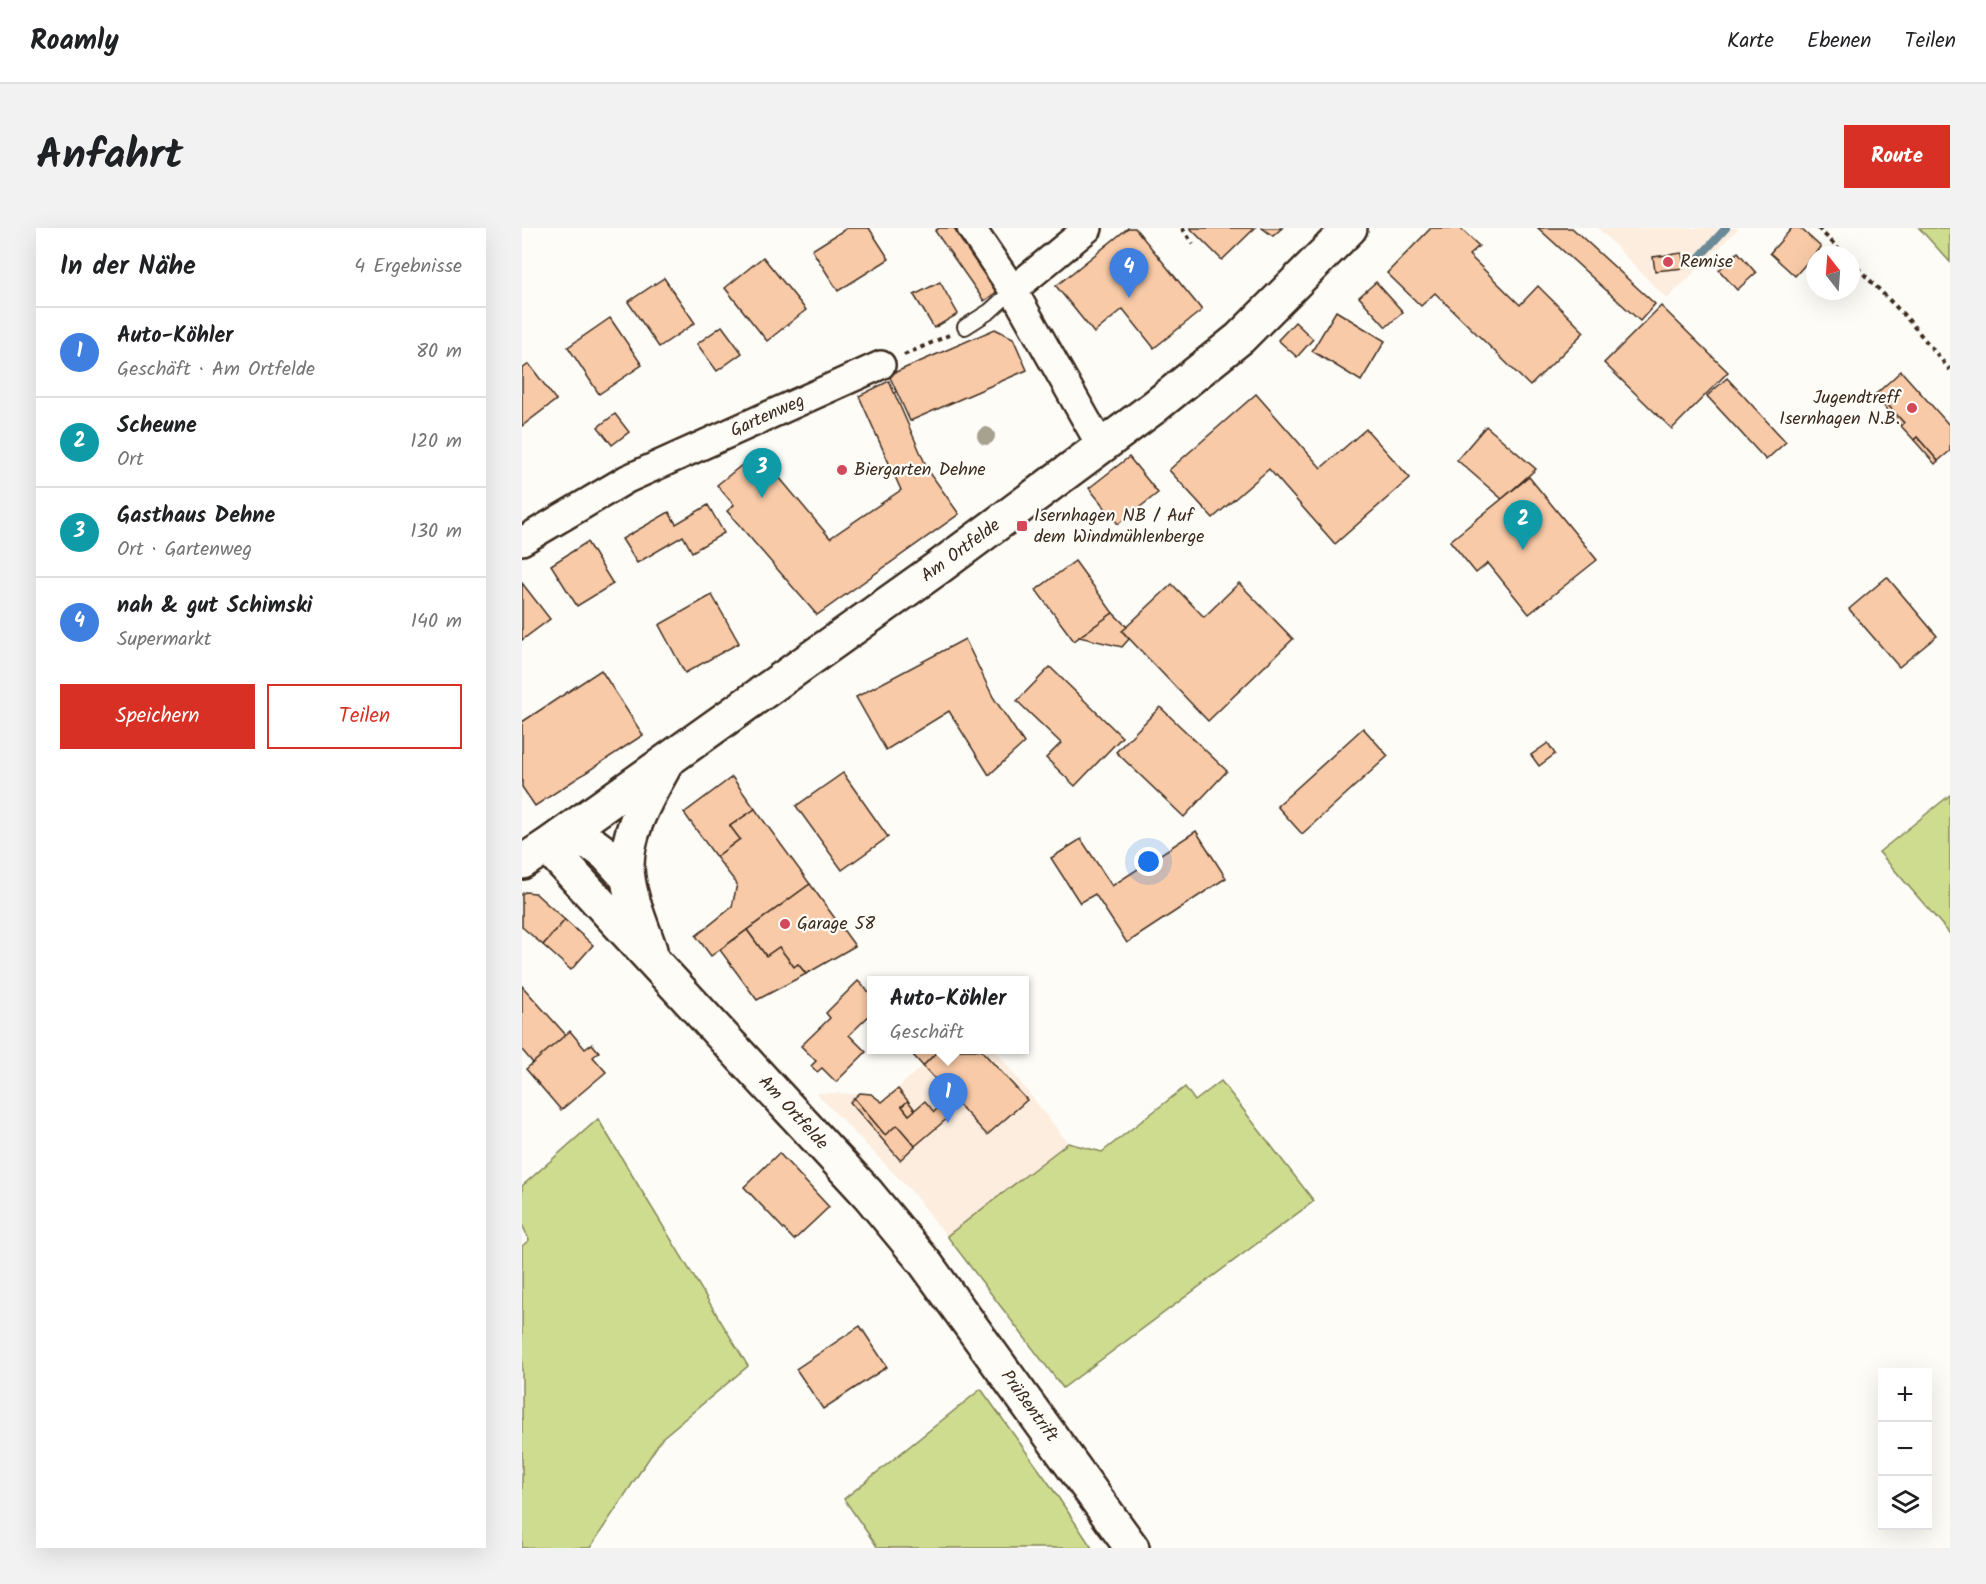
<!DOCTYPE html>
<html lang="de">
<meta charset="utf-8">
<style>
body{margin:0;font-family:Kalam,sans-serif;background:#f2f2f2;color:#202124}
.controls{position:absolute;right:18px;bottom:18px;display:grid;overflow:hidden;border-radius:0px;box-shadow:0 6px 24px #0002}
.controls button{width:54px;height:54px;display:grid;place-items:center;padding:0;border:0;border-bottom:2px solid #e0e0e0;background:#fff;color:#202124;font:30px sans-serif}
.compass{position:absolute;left:1284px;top:18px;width:54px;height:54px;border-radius:50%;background:#fff;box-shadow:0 6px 24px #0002;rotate:343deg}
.you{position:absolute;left:627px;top:634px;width:21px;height:21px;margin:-15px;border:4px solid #fff;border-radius:50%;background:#1a73e8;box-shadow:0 0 0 9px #1a73e833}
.badge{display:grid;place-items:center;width:39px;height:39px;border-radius:50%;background:#d93025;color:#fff;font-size:20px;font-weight:700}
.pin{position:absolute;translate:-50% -50px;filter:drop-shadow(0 2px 3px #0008)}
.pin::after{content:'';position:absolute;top:32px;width:21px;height:18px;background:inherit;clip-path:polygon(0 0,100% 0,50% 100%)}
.popup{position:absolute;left:345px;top:748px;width:162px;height:78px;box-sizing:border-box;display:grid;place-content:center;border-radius:0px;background:#fff;filter:drop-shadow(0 2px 4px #0005);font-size:20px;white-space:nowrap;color:#757577}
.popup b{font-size:22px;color:#202124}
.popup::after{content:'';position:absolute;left:50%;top:100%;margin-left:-12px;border:12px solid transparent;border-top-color:#fff}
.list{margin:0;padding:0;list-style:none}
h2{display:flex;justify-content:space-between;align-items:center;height:78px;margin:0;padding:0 24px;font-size:26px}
h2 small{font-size:20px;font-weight:400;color:#757577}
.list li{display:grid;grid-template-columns:39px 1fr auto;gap:18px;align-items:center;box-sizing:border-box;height:90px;padding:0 24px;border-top:2px solid #e0e0e0}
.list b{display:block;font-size:22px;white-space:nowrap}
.list p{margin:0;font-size:20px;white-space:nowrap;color:#757577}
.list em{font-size:20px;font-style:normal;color:#757577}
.actions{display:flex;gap:12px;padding:18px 24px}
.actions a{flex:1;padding:14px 0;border:2px solid #d93025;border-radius:0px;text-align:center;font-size:21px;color:#d93025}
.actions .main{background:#d93025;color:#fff}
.icon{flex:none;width:33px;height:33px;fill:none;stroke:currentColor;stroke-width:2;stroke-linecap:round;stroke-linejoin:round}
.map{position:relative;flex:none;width:1428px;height:1320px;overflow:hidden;border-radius:0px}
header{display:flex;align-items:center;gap:36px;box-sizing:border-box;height:84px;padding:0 30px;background:#fff;border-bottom:2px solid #e0e0e0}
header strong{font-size:28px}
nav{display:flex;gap:33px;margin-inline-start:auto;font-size:21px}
.intro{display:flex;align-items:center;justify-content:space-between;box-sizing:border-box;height:144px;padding:0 36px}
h1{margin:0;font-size:42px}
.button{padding:15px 27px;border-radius:0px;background:#d93025;color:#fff;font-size:21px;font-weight:700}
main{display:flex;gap:36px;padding:0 36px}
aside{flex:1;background:#fff;border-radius:0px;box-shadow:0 6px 24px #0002}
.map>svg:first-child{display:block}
</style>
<header>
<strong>Roamly</strong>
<nav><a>Karte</a><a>Ebenen</a><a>Teilen</a></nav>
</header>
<div class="intro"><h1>Anfahrt</h1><a class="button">Route</a></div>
<main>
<aside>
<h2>In der Nähe<small>4 Ergebnisse</small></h2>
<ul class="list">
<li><span class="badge" style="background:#3f7fe0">1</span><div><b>Auto-Köhler</b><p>Geschäft · Am Ortfelde</p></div><em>80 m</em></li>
<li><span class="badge" style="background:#0f9aa8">2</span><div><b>Scheune</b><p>Ort</p></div><em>120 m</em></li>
<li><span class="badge" style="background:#0f9aa8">3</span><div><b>Gasthaus Dehne</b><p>Ort · Gartenweg</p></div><em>130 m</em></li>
<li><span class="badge" style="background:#3f7fe0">4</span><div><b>nah &amp; gut Schimski</b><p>Supermarkt</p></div><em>140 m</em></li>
</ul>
<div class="actions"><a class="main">Speichern</a><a>Teilen</a></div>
</aside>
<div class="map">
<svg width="1428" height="1320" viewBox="0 0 1428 1320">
<rect width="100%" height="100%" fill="#fdfcf7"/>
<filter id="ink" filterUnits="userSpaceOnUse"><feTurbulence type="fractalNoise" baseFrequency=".0167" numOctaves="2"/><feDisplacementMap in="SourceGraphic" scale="12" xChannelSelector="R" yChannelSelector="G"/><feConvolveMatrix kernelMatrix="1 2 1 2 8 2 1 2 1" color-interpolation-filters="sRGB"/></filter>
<g filter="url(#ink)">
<g fill="#fceddf">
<polygon points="1076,0 1217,0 1145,71"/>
<polygon points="418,822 473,822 546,915 425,1008 390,964 294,865 349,866 360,874"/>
</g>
<g fill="#cedc90" stroke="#848357" stroke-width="1.5">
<polygon points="1397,0 1428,0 1428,34"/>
<polygon points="1428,567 1428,706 1357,624"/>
<polygon points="699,853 792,973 541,1160 425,1008 546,915 580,924 663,859 673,873"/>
<polygon points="76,891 226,1138 141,1209 68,1320 0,1320 0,1018 7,1012 0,996 0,958"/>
<polygon points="459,1161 528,1257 570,1320 356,1320 322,1271"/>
</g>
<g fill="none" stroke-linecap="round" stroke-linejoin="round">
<polyline stroke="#6a8a98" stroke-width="8" points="1173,34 1204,0"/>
</g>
<g fill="#f8caa7" stroke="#3b2a1e" stroke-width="1.5">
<polygon points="325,0 347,0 367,31 316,63 290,22"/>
<polygon points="417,0 432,0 476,63 462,73 413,3"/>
<polygon points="606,0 613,0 680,82 632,120 601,81 572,105 534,58"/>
<polygon points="668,0 733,0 700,32"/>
<polygon points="740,0 760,0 751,8"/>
<polygon points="909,0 938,0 957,18 947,27 998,77 1016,58 1062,104 1008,158 913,65 899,78 865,45"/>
<polygon points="1016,0 1050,0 1133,76 1118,93"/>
<polygon points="1270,0 1278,0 1299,19 1273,48 1248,25"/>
<polygon points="1296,22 1302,27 1293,27 1293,39 1286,33"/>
<polygon points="1216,24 1234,45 1215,62 1197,42"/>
<polygon points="1160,25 1162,40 1133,43 1131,29"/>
<polygon points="241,29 284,82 245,113 203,60"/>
<polygon points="142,50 173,95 137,119 106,74"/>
<polygon points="418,54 436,86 412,100 392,67"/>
<polygon points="854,54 881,84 864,99 837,69"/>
<polygon points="1139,78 1206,144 1150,201 1082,135"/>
<polygon points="814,83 863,113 839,153 790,123"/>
<polygon points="88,90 120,137 77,166 46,119"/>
<polygon points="773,94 791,111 775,129 756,112"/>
<polygon points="200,98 220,125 195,143 175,116"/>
<polygon points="473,101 491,110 505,142 388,193 367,147"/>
<polygon points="7,136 34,172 0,198 0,141"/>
<polygon points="1379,143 1428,198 1428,223 1416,233 1395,209 1392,212 1379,198 1382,195 1355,165"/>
<polygon points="1205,150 1264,214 1244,232 1185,168"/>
<polygon points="367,153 406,242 437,286 295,387 205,283 212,277 195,257 236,224 308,310 379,262 337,168"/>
<polygon points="1355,165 1382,195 1379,198 1352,167"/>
<polygon points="734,166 799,240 844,201 888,250 813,316 747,241 691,290 647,242"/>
<polygon points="93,186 107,204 90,217 76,199"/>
<polygon points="964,198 1014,241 980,271 935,232"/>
<polygon points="1395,209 1416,233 1413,236 1392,212"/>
<polygon points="607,229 636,265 596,296 567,260"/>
<polygon points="1007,249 1075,332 1007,386 966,335 954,345 928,313"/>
<polygon points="186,277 202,305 170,324 161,308 115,335 100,311 147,284 154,296"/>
<polygon points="65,314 91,356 55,378 29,337"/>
<polygon points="553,333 591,385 552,413 514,362"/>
<polygon points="1365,349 1415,408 1377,439 1327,381"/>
<polygon points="0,355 28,391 0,412"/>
<polygon points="717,355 771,411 686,493 600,403 650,356 682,389"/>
<polygon points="190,367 217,415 163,445 137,397"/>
<polygon points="591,385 605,399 600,403 607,411 600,419 557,409"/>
<polygon points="443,411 471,469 502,515 467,547 427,483 364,522 334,469"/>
<polygon points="528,439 600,509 553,558 524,530 539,515 495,473"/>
<polygon points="79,442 121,507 13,578 0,559 0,494"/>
<polygon points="638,479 705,543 662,589 594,524"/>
<polygon points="841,500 866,528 780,606 755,578"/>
<polygon points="1026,515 1033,526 1017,538 1009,527"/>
<polygon points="321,545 366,609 320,642 274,578"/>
<polygon points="210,549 233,581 208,598 218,611 194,629 162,585"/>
<polygon points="233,581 288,656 189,728 174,708 210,679 215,656 194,629 218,611 208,598"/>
<polygon points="674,603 704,650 605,715 573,666 558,675 529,630 559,611 590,658"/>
<polygon points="288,656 333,718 284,746 276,736 272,739 257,719 244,728 225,702"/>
<polygon points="3,664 13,665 43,692 21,717 0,699 0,666"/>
<polygon points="43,692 71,717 49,742 21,717"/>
<polygon points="225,702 244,728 257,719 272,739 276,736 284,746 235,772 198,722"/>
<polygon points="336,753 350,767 350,785 327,807 344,824 314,854 300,840 295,844 289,838 294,833 279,818 308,790 304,785"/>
<polygon points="0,758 44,807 11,835 0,822"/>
<polygon points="48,803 63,821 70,816 77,824 71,829 84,844 39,882 4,841"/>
<polygon points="386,822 399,822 392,828"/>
<polygon points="399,822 417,822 401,838 392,828"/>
<polygon points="417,822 459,822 505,872 465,907 401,838"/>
<polygon points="376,861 386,873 380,878 387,887 403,873 412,884 418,878 427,889 393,918 375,897 363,907 332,870 338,865 349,866 360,874"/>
<polygon points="332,870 363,907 375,897 393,918 378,932 328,874"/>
<polygon points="386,873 393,882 387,887 380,878"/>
<polygon points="257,925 307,979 272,1012 222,959"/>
<polygon points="338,1098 365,1139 301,1181 274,1141"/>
</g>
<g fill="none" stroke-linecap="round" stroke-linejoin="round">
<g stroke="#3b2a1e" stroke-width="18">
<polyline id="service" points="443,99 468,83 491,62"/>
</g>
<g stroke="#3b2a1e" stroke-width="32">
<g id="minor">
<polyline points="449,0 491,62 579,218"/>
<polyline points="491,62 566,0"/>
<path id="s1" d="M0 313 105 251 359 137"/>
</g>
</g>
<g stroke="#3b2a1e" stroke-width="38">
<g id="secondary">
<polyline points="40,608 72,617 84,626 105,649"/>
<path id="s2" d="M25 618 346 966 404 1036 610 1320"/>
<path id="s3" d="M0 634 25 618 417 339 631 180 718 110 828 0"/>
<path d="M128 722C120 698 109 675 106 650 100 612 123 573 141 541"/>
</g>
</g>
<g stroke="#3b2a1e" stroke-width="4" stroke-dasharray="4.5 4.5" stroke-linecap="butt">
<polyline points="660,0 671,16"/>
<polyline points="1296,0 1323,27"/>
<polyline points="1329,33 1384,89 1428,142"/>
<polyline points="382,127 427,107"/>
</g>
<use href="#service" stroke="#fdfcf7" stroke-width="14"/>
<use href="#minor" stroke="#fdfcf7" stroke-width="27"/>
<use href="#secondary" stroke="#fdfcf7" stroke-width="33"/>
</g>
<circle fill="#a7a18f" cx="464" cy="208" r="9"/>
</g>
<g fill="#d1495b" stroke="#fdfcf7" stroke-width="2">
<circle cx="1146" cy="34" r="6"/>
<circle cx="1390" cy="180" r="6"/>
<circle cx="320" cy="242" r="6"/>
<rect x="494" y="292" width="12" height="12" rx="3"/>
<circle cx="263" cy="696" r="6"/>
</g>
<g text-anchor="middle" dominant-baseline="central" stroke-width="4.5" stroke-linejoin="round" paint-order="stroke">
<g font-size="18" fill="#3b2a1e" stroke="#fdfcf7" text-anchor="start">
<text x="1158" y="34">Remise</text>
<text x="1378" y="170" text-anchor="end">Jugendtreff<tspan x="1378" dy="21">Isernhagen N.B.</tspan></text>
<text x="332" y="242">Biergarten Dehne</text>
<text x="512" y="288">Isernhagen NB / Auf<tspan x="512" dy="21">dem Windmühlenberge</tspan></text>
<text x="275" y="696">Garage 58</text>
</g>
<g font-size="18" fill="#3b2a1e" stroke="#fdfcf7">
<text stroke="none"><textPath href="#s1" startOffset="276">Gartenweg</textPath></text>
<text stroke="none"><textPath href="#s3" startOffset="538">Am Ortfelde</textPath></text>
<text stroke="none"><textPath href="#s2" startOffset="363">Am Ortfelde</textPath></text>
<text stroke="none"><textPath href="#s2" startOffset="740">Prüßentrift</textPath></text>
</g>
</g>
</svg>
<div class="controls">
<button>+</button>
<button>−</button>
<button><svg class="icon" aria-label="layers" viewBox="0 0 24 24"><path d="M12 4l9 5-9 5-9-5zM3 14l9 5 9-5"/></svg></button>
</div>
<svg class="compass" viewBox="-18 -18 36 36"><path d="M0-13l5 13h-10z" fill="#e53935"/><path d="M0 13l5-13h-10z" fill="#757577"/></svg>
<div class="you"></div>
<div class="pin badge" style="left:426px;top:895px;background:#3f7fe0">1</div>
<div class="popup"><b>Auto-Köhler</b>Geschäft</div>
<div class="pin badge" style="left:1001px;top:322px;background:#0f9aa8">2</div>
<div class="pin badge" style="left:240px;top:270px;background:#0f9aa8">3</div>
<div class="pin badge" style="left:607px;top:70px;background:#3f7fe0">4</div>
</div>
</main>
